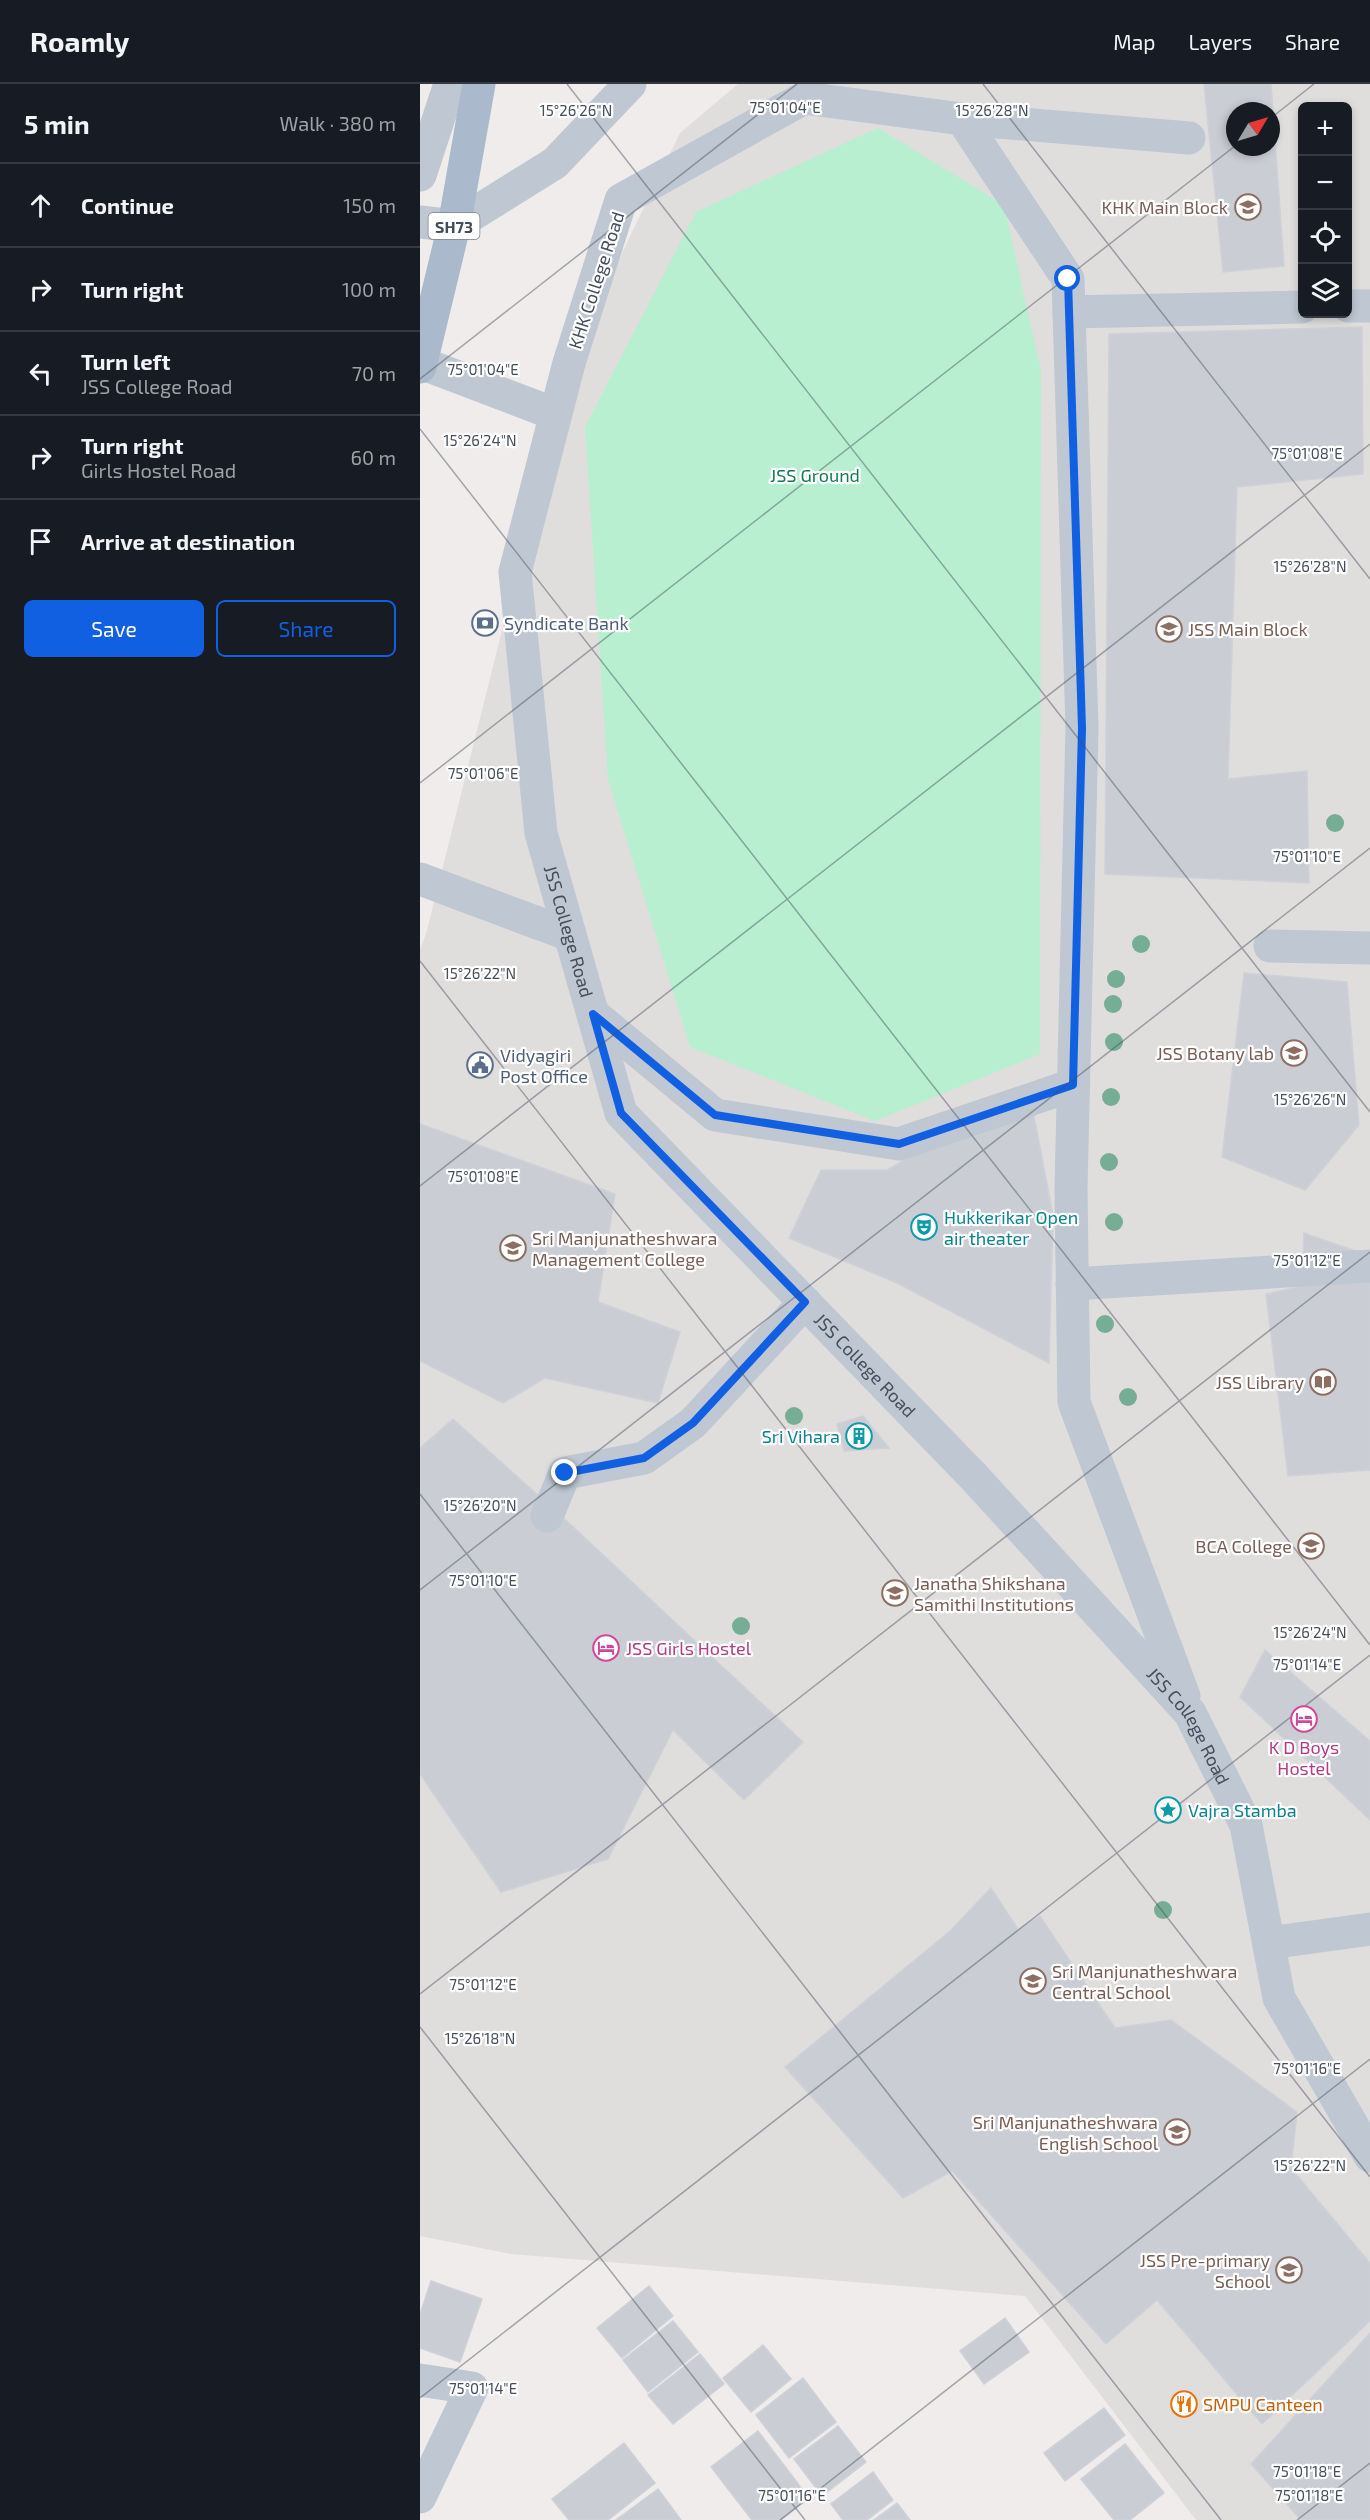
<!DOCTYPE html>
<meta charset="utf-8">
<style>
body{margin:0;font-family:"Exo 2",sans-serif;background:#242831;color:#f1f3f6}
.controls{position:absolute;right:18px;top:18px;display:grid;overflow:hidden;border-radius:9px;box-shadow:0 3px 9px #0003}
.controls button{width:54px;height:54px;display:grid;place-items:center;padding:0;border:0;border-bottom:2px solid #363941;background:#171b24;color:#f1f3f6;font:30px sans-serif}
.compass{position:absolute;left:806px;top:18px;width:54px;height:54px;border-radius:50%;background:#171b24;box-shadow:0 3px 9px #0003;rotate:52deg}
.stop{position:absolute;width:18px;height:18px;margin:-14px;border:4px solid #1260e2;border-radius:50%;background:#fff}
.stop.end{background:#1260e2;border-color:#fff;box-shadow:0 2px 6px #0008}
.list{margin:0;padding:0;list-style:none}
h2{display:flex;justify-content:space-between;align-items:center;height:78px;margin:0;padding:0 24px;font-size:26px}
h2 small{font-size:20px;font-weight:400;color:#9ea1a6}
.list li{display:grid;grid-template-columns:39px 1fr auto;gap:18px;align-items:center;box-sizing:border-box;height:84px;padding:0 24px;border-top:2px solid #363941}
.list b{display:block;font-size:22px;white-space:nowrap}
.list p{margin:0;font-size:20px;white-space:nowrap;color:#9ea1a6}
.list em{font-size:20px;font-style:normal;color:#9ea1a6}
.actions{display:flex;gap:12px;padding:18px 24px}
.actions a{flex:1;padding:14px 0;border:2px solid #1260e2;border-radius:9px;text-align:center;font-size:21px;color:#1260e2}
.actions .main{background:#1260e2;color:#fff}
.icon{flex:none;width:33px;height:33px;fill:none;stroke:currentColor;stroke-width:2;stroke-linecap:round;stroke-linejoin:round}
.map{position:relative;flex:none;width:950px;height:2436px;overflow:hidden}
header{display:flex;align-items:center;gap:36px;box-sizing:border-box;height:84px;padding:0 30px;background:#171b24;border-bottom:2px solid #363941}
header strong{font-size:28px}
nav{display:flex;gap:33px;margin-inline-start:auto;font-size:21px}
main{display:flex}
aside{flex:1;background:#171b24}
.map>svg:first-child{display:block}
</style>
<header>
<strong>Roamly</strong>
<nav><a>Map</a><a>Layers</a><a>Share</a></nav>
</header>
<main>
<aside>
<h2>5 min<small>Walk · 380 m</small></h2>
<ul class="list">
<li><svg class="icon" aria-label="ahead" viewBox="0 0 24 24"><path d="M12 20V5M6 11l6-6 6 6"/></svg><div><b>Continue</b></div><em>150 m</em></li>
<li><svg class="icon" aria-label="right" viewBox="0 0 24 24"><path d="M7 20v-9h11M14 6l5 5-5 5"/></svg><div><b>Turn right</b></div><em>100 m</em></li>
<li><svg class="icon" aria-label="left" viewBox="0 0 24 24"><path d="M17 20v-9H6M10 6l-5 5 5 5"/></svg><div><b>Turn left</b><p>JSS College Road</p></div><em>70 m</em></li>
<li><svg class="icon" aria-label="right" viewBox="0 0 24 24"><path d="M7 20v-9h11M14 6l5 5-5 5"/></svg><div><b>Turn right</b><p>Girls Hostel Road</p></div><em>60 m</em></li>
<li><svg class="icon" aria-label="arrive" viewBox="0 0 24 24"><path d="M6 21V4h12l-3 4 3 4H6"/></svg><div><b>Arrive at destination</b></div></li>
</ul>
<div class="actions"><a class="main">Save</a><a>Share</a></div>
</aside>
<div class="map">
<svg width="950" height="2436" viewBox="0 0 950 2436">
<rect width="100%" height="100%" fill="#efeceb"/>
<path fill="#e0dddd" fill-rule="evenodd" d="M318 0H950V2436H776L605 2212 91 2170 0 2152V865L6 850 149 279 260 49ZM882 22H928V230H882ZM815 27H851V63H815Z"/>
<polygon fill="#b7efd0" points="458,44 584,121 621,287 620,970 455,1037 270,963 188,695 165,343 276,128"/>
<g fill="#cbcdd4" stroke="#cfd1d8" stroke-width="1.5" fill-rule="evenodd">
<path d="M784 0H851L864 182 803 188ZM815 27H851V63H815Z"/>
<polygon points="942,243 943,390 817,403 808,695 887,687 889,799 685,790 689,250"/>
<polygon points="824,889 927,898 939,1041 885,1106 802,1073"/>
<polygon points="609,1006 633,1131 629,1279 477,1199 369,1154 401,1086 467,1086"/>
<polygon points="0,1040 195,1110 178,1218 260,1248 238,1319 125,1294 83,1319 0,1277"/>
<polygon points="884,1149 950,1172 950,1386 868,1392 846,1210 882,1202"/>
<polygon points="443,1332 469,1364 424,1367 417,1340"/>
<polygon points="33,1335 149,1439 383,1658 324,1716 253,1646 188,1775 81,1808 0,1690 0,1364"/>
<polygon points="845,1566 950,1657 950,1736 820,1613"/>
<polygon points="571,1804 598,1845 620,1832 695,1944 751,1936 877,2028 871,2084 950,2179 950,2237 842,2340 737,2216 686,2260 532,2087 483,2114 365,1983 530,1847"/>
<polygon points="11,2197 62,2215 40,2278 0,2264 0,2230"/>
<polygon points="229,2202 253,2232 202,2274 177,2244"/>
<polygon points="585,2234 609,2268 564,2300 540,2267"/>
<polygon points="253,2237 278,2268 228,2308 203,2276"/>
<polygon points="950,2249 950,2436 881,2436 831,2380"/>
<polygon points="343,2261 371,2295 331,2328 303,2294"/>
<polygon points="280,2270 304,2300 253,2340 228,2311"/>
<polygon points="383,2294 416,2338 369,2374 336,2331"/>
<polygon points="684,2324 705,2351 645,2397 624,2369"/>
<polygon points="418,2342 446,2378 402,2412 374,2375"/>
<polygon points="338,2347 389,2414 361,2436 332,2436 291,2383"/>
<polygon points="204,2359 235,2399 188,2436 149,2436 132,2415"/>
<polygon points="705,2360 744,2409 710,2436 694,2436 661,2395"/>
<polygon points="453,2388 473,2416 447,2436 423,2436 411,2420"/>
<polygon points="238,2405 261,2436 196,2436"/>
<polygon points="477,2419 490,2436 454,2436"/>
</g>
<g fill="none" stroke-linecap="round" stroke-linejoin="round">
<g stroke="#bec7d2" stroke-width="33">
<polyline points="542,35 648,195 662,644 651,1104 654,1318 764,1612"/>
<path id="s1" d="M769 54 542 35 384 14 201 116 149 279 95 488 121 749 201 1029 554 1393 770 1629 826 1741 859 1914 950 2072"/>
<polyline points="0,91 30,0"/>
<polyline points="0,138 34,142 135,79 210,0"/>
<polyline points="928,222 950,222"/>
<polyline points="649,228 882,223"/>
<polyline points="1,279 135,330"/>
<polyline points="0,795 150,851"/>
<polyline points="850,862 950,864"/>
<polyline points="173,930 295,1031 479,1060 653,1001"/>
<polyline points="652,1200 950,1182"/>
<polyline points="127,1432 145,1389 224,1374 273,1339 385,1218"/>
<polyline points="849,1859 950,1845"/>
<polyline points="0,2296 52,2304 0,2413"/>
</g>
<polyline stroke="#aab9cc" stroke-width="33" points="0,283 34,142 59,0"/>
</g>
<g fill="#76ae95">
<circle cx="915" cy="739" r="9"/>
<circle cx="721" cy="860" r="9"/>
<circle cx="696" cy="895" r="9"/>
<circle cx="693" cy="920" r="9"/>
<circle cx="694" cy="958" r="9"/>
<circle cx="691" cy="1013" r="9"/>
<circle cx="689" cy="1078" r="9"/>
<circle cx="694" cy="1138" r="9"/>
<circle cx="685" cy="1240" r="9"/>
<circle cx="708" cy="1313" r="9"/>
<circle cx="374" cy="1332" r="9"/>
<circle cx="321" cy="1542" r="9"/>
<circle cx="743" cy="1826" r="9"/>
</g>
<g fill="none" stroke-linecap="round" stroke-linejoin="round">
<polyline stroke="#1260e2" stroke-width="8" points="145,1389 224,1374 273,1339 385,1218 201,1029 173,930 295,1031 479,1060 653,1001 662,644 648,195"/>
</g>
<path fill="none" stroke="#444e5a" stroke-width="1.5" stroke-opacity="0.45" d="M147 0 950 1028M563 0 950 495M851 34 894 0M0 295 377 0M0 345 950 1561M0 699 815 62M0 877 950 2093M0 1102 950 360M0 1410 801 2436M0 1506 950 764M0 1910 950 1168M0 1943 385 2436M0 2314 950 1571M360 2436 950 1975M877 2436 950 2379"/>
<defs>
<g id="university-ring" transform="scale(1.35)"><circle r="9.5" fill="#fff" stroke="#8d6e63" stroke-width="1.5"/><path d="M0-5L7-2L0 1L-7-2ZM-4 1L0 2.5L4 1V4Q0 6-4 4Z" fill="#8d6e63"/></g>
<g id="bank-ring" transform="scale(1.35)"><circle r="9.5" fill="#fff" stroke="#5c6f8a" stroke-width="1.5"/><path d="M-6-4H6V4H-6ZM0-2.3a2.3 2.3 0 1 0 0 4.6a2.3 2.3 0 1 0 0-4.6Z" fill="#5c6f8a"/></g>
<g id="civic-ring" transform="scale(1.35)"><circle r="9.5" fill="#fff" stroke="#5c6f8a" stroke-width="1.5"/><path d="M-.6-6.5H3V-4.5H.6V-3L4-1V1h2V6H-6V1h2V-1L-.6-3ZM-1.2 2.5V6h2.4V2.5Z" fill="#5c6f8a"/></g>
<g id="theatre-ring" transform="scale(1.35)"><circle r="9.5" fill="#fff" stroke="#0f9aa8" stroke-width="1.5"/><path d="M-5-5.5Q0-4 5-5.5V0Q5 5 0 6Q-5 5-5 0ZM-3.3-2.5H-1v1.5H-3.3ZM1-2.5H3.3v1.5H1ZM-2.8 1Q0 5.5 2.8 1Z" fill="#0f9aa8"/></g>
<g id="library-ring" transform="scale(1.35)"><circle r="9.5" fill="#fff" stroke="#8d6e63" stroke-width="1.5"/><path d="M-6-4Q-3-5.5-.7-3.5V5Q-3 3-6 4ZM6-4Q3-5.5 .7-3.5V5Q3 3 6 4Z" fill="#8d6e63"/></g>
<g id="building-ring" transform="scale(1.35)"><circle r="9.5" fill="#fff" stroke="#0f9aa8" stroke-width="1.5"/><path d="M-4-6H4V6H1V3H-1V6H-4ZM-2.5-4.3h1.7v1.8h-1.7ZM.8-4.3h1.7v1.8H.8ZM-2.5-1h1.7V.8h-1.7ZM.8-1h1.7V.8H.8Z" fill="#0f9aa8"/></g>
<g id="hotel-ring" transform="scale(1.35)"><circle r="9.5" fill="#fff" stroke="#d1479c" stroke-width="1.5"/><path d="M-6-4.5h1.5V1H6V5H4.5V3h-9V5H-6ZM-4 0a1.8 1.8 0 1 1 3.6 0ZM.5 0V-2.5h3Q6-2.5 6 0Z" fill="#d1479c"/></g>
<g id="sight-ring" transform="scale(1.35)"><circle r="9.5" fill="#fff" stroke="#0f9aa8" stroke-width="1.5"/><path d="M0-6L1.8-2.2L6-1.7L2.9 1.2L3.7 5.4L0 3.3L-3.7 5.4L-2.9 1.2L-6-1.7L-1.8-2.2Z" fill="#0f9aa8"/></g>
<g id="school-ring" transform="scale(1.35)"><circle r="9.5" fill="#fff" stroke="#8d6e63" stroke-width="1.5"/><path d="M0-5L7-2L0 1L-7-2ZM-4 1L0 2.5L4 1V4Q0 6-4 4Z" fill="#8d6e63"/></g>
<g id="restaurant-ring" transform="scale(1.35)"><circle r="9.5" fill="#fff" stroke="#e8710a" stroke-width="1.5"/><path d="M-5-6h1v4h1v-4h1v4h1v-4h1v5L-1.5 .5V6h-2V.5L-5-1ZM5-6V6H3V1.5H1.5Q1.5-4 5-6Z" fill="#e8710a"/></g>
</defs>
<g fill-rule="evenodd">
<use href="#university-ring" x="828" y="123"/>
<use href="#bank-ring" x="65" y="539"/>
<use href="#university-ring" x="749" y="545"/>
<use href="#university-ring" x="874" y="969"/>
<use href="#civic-ring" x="60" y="981"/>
<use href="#theatre-ring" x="504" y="1143"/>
<use href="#university-ring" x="93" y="1164"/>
<use href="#library-ring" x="903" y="1298"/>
<use href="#building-ring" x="439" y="1352"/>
<use href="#university-ring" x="891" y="1462"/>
<use href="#university-ring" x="475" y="1509"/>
<use href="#hotel-ring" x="186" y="1564"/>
<use href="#hotel-ring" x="884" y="1635"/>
<use href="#sight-ring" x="748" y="1726"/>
<use href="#school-ring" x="613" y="1897"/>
<use href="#school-ring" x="757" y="2048"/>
<use href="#school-ring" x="869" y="2186"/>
<use href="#restaurant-ring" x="764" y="2320"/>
</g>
<g text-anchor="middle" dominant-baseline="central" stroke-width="4.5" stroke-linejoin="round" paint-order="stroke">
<rect fill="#fff" stroke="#7c838c" stroke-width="1.5" x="8.5" y="129" width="51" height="26" rx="4.5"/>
<g font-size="16" font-weight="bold" fill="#444e5a">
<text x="34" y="142">SH73</text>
</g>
<g font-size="18" fill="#785e54" stroke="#fff" text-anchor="end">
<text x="808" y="123">KHK Main Block</text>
<text x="768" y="545" text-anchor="start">JSS Main Block</text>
<text x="854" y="969">JSS Botany lab</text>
<text x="112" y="1154" text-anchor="start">Sri Manjunatheshwara<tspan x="112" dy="21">Management College</tspan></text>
<text x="884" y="1298">JSS Library</text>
<text x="872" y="1462">BCA College</text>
<text x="494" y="1499" text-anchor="start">Janatha Shikshana<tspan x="494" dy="21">Samithi Institutions</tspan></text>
<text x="632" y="1887" text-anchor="start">Sri Manjunatheshwara<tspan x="632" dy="21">Central School</tspan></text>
<text x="738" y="2038">Sri Manjunatheshwara<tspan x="738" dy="21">English School</tspan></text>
<text x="850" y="2176">JSS Pre-primary<tspan x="850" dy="21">School</tspan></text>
</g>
<g font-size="18" fill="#444e5a" stroke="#fff">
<text transform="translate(176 196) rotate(-72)">KHK College Road</text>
<text stroke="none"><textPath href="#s1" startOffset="1348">JSS College Road</textPath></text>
<text stroke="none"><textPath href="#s1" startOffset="1888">JSS College Road</textPath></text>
<text stroke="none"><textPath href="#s1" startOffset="2374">JSS College Road</textPath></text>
</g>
<g font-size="18" fill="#137c4e" stroke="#fff">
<text x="395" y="391">JSS Ground</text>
</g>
<g font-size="18" fill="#4e5e75" stroke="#fff" text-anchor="start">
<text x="84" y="539">Syndicate Bank</text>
<text x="80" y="971">Vidyagiri<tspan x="80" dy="21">Post Office</tspan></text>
</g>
<g font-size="18" fill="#0d838f" stroke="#fff" text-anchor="start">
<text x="524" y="1133">Hukkerikar Open<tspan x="524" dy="21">air theater</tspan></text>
<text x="420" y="1352" text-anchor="end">Sri Vihara</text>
<text x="768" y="1726">Vajra Stamba</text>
</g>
<g font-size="18" fill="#b23c85" stroke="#fff" text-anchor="start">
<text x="206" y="1564">JSS Girls Hostel</text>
<text x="884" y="1663" text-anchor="middle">K D Boys<tspan x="884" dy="21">Hostel</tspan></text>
</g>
<g font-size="18" fill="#c56008" stroke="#fff" text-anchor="start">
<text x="783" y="2320">SMPU Canteen</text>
</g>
</g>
<g font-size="15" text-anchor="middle" fill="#444e5a" stroke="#fff" stroke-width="4.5" stroke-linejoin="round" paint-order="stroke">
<text x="365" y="29">75°01'04"E</text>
<text x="156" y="32">15°26'26"N</text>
<text x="572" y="32">15°26'28"N</text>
<text x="63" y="291">75°01'04"E</text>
<text x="60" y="362">15°26'24"N</text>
<text x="887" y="375">75°01'08"E</text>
<text x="890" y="488">15°26'28"N</text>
<text x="63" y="695">75°01'06"E</text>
<text x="887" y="778">75°01'10"E</text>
<text x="60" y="895">15°26'22"N</text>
<text x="890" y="1021">15°26'26"N</text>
<text x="63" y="1098">75°01'08"E</text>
<text x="887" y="1182">75°01'12"E</text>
<text x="60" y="1427">15°26'20"N</text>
<text x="63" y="1502">75°01'10"E</text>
<text x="890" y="1554">15°26'24"N</text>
<text x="887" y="1586">75°01'14"E</text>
<text x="63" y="1906">75°01'12"E</text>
<text x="60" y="1960">15°26'18"N</text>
<text x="887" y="1990">75°01'16"E</text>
<text x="890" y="2087">15°26'22"N</text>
<text x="63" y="2310">75°01'14"E</text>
<text x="887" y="2393">75°01'18"E</text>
<text x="372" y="2417">75°01'16"E</text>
<text x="889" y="2417">75°01'18"E</text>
</g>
</svg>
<div class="controls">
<button>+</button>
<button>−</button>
<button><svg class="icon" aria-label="locate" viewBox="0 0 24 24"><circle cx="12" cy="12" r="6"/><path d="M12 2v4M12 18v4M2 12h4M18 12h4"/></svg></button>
<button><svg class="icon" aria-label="layers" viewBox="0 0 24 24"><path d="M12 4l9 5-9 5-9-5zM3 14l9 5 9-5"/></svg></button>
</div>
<svg class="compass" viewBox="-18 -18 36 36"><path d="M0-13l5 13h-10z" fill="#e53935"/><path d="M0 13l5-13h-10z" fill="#9ea1a6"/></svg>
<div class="stop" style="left:648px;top:195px"></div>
<div class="stop end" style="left:145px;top:1389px"></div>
</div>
</main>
